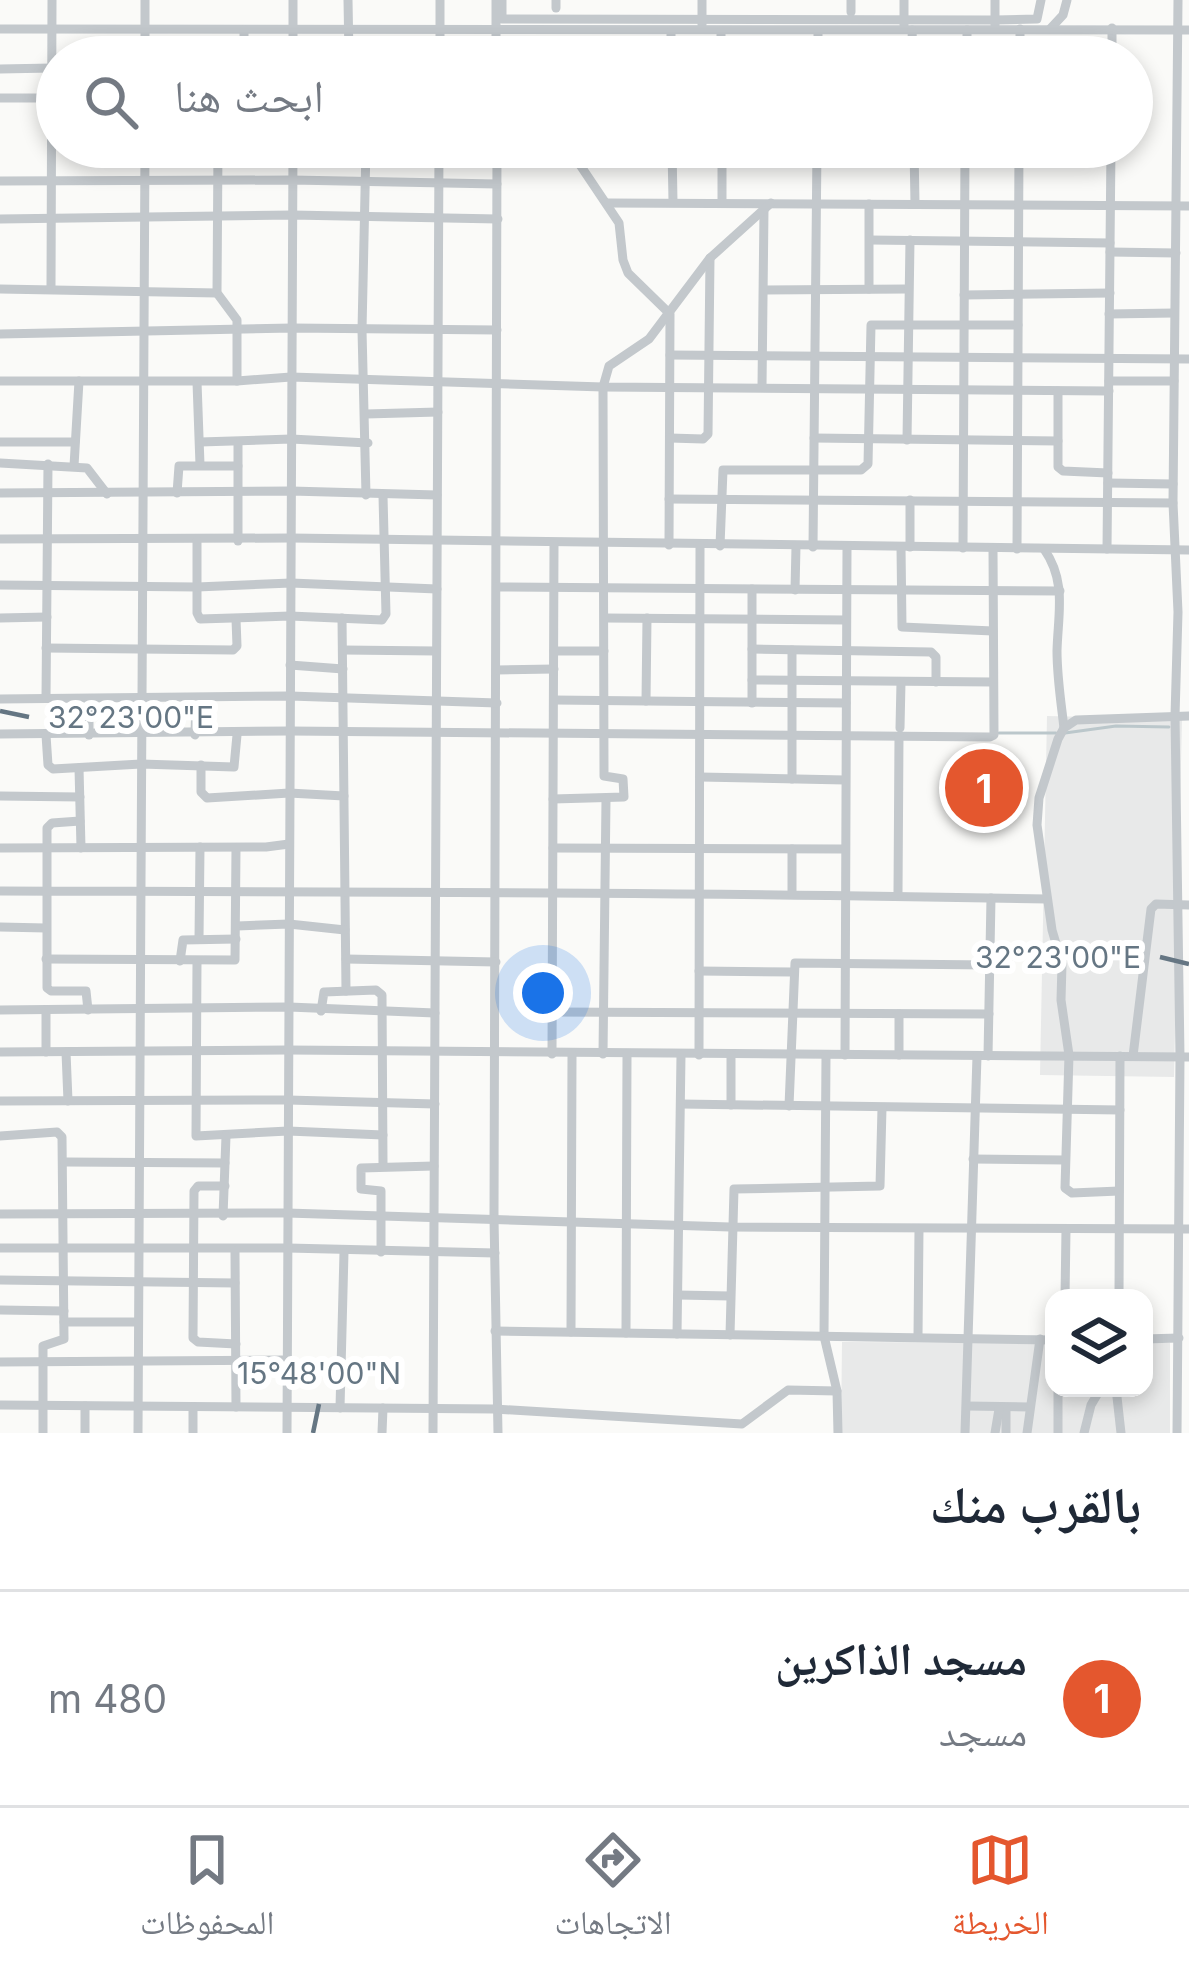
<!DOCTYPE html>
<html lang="ar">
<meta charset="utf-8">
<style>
body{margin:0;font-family:Inter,"Noto Naskh Arabic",sans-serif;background:#f6f6f7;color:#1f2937;direction:rtl}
.controls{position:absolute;right:36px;bottom:36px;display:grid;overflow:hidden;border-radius:24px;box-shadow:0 6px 18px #0003}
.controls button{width:108px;height:108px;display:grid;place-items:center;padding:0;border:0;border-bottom:3px solid #e0e1e3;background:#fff;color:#1f2937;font:60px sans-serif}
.you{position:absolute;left:543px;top:993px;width:42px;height:42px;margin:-30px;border:9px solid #fff;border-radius:50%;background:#1a73e8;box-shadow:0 0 0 18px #1a73e833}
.badge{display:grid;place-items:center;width:78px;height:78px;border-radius:50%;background:#e4572e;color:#fff;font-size:39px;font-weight:700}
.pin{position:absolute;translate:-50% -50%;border:6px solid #fff;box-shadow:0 3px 12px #0006}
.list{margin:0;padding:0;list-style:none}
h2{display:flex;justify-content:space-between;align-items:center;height:156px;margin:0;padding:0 48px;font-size:51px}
h2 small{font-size:39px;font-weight:400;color:#747a83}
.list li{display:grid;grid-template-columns:78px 1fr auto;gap:36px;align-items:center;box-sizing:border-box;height:216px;padding:0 48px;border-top:3px solid #e0e1e3}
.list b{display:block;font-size:45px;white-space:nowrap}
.list p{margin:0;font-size:39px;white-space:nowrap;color:#747a83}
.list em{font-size:39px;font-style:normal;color:#747a83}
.icon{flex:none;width:66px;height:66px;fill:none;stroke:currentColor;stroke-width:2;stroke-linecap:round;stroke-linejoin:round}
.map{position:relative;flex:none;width:1189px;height:1433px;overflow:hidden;direction:ltr}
.search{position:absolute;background:#fff;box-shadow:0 6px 18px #0003;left:36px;right:36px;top:36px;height:132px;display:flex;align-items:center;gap:30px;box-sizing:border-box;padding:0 42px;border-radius:66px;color:#747a83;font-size:45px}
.sheet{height:372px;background:#fff}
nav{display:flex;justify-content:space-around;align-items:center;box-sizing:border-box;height:168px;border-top:3px solid #e0e1e3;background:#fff;font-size:33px;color:#747a83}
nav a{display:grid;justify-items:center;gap:6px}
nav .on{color:#e4572e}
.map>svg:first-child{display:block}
</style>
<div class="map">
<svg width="1189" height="1433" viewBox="0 0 1189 1433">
<rect width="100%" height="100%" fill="#fafaf8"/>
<g fill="#e8e9e9">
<polygon points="1047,716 1182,719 1174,1077 1040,1075"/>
<polygon points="842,1342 1054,1343 1054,1388 1144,1388 1144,1343 1170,1343 1170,1433 841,1433"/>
</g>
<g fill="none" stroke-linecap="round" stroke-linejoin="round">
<g stroke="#bbc7cb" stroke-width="3">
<polyline points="999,733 1056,733"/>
<polyline points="1065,733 1116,726 1169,727"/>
</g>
<g stroke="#c3c8cc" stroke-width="9">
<polyline points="348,0 349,57"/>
<polyline points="502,0 502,19 995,20 1037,19 1041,0"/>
<polyline points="702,0 702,25"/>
<polyline points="995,0 995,25"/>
<polyline points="556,8 556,0"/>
<polyline points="851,12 851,0"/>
<polyline points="904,25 904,0"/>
<polyline points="1112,28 1112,57"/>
<polyline points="0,29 1189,30"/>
<polyline points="1050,29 1063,15 1067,0"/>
<polyline points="912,30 913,57"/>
<polyline points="671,31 671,57"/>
<polyline points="721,31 721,57"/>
<polyline points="818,32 818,57"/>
<polyline points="145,57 145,0"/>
<polyline points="244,57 244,30"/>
<polyline points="293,57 293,0"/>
<polyline points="440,57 440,0"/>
<polyline points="496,57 496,0"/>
<polyline points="967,57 967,30"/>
<polyline points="1020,57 1020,29"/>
<polyline points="0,69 52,68"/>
<polyline points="0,98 52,98"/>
<polyline points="218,147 217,293 237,320 237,381"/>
<polyline points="497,147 494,1218 498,1433"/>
<polyline points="568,147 619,223 623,260 628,273 670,314 669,545"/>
<polyline points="672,147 673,202"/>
<polyline points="722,147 722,203"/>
<polyline points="914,147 915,204"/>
<polyline points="722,158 914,158"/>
<polyline points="1019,160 1111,160"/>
<polyline points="0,181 292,180 497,184"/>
<polyline points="607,203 1189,206"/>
<polyline points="869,204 869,289"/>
<polyline points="0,219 292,215 498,219"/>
<polyline points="870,240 1110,243"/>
<polyline points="1110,252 1176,253"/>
<polyline points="51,288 52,0"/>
<polyline points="0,289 217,293"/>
<polyline points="764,290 908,289"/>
<polyline points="964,295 1110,293"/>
<polyline points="1109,314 1174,313"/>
<polyline points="0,334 292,328 497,330"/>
<polyline points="670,355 1189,359"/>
<polyline points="0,381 237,381 291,377 603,387 1109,391"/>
<polyline points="1109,381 1174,381"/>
<polyline points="197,382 200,465"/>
<polyline points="762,387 764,209"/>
<polyline points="1058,391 1058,467 1063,471 1108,473"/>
<polyline points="366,414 438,412"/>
<polyline points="670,438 703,439 708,434 710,258"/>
<polyline points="814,438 1058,441"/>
<polyline points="907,440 910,240"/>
<polyline points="0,442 75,442"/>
<polyline points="200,442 291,439 368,443"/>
<polyline points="0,463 87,468 107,494"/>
<polyline points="74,466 79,381"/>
<polyline points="1108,483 1173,484"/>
<polyline points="0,493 291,491 437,495"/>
<polyline points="177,493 179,466 238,466"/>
<polyline points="366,495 362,330 366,147"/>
<polyline points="669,499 1173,503"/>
<polyline points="0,539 291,538 1189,550"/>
<polyline points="197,541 197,613 200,619 290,616 382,620 386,614 383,496"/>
<polyline points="238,541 238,443"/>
<polyline points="720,546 723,470 861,470 868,464 871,325 1018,325"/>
<polyline points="813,547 817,147"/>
<polyline points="901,547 902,627 993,631"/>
<polyline points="910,547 910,500"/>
<polyline points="963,548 965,147"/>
<polyline points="1017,549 1019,147"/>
<path d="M1044 549C1067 582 1058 613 1057 651 1057 677 1061 702 1064 728"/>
<polyline points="1107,549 1111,147"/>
<polyline points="0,585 197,587 291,583 437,589"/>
<polyline points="497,587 1060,591"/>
<polyline points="795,590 796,546"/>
<polyline points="0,618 47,617"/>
<polyline points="342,618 346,991"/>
<polyline points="605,618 846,620"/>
<polyline points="46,648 233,650 237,646 236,619"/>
<polyline points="752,649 931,652 936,657 936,682"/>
<polyline points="343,650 436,651"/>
<polyline points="792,650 792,779"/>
<polyline points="554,651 604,651"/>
<polyline points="290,665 343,669"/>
<polyline points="497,670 554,669"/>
<polyline points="752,680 993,682"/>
<polyline points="46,698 48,464"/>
<polyline points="0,699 290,696 497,703"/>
<polyline points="554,700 846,703"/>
<polyline points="646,701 647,618"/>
<polyline points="752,703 752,589"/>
<polyline points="900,728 901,682"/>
<polyline points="0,734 290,731 990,737 994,735 993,548"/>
<polyline points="46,735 48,765 53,769 141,764 234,767 237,735"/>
<polyline points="89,735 89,700"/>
<polyline points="195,735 196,699"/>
<polyline points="201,765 201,792 207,798 289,793 344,796"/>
<polyline points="79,768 81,848"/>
<polyline points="700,777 845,780"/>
<polyline points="0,796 80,797"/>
<polyline points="553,799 624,797 623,779 604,776 603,387 609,366 649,339 710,258 771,203"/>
<polyline points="80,821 52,823 47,828 47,988 51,991 86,991 88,1010"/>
<polyline points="0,848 266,847 289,844"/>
<polyline points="553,848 845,849"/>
<path d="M0 891C349 892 698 892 1047 899"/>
<polyline points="792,894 792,849"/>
<polyline points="898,894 899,736"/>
<polyline points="237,926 289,924 345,930"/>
<polyline points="0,927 46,928"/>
<polyline points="199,939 200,847"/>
<polyline points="46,959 235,960 236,848"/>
<polyline points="346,959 496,962"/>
<polyline points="180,961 183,940 236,939"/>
<polyline points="197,961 196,1136 288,1131 383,1135"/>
<polyline points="699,971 793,972"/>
<polyline points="0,1010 289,1007 435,1013"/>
<polyline points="46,1010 46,1052"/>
<polyline points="321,1011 324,992 376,990 382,995 383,1164"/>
<polyline points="552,1012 989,1014"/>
<polyline points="899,1014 899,1055"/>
<polyline points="0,1052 288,1050 1189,1057"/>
<polyline points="66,1052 68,1101"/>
<polyline points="552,1054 554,544"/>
<polyline points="603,1054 606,799"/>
<polyline points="699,1055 700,546"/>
<polyline points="826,1055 824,1336 837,1391 838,1433"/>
<polyline points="845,1055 847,547"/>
<polyline points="988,1056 991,898"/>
<polyline points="1133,1056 1151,909 1156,904 1189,905"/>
<polyline points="0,1101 288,1100 435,1104"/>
<polyline points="681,1104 1120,1110"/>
<polyline points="731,1105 731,1055"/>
<polyline points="789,1106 795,963 990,965"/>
<polyline points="0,1136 57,1132 62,1137 64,1339 43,1346 43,1433"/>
<polyline points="973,1159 1065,1160"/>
<polyline points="65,1162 225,1163"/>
<polyline points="225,1186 198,1186 194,1191 193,1338 198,1342 236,1344"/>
<polyline points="1119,1191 1072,1193 1065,1188 1069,1055 1061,1000 1062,964 1052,930 1037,825 1039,798 1058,739 1064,728 1076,720 1189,716"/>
<polyline points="0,1214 287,1213 730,1227 1189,1229"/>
<polyline points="223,1216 226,1136"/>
<polyline points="0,1248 288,1248 495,1253"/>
<polyline points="235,1251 236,1407"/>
<polyline points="381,1252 381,1191 361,1189 361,1168 434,1166"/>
<polyline points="0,1280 235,1283"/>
<polyline points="678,1295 730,1296"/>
<polyline points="1065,1298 1066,1229"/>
<polyline points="1119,1298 1120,1056"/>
<polyline points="0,1310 64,1311"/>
<polyline points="64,1322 138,1322"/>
<polyline points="495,1331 1054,1340"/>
<polyline points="571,1332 572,1054"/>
<polyline points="626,1333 627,1054"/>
<polyline points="677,1334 681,1055"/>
<polyline points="730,1335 734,1189 880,1186 882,1108"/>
<polyline points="918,1337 919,1229"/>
<polyline points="1144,1339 1179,1338"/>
<polyline points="0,1362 287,1360"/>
<polyline points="1116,1388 1121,1433"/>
<polyline points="0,1405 495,1409 742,1424 788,1390 837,1391"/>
<polyline points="967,1406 1029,1407"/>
<polyline points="340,1408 344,1252"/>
<polyline points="1006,1408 1006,1433"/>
<polyline points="85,1433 85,1406"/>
<polyline points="138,1433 145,147"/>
<polyline points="193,1433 193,1407"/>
<polyline points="287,1433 293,147"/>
<polyline points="382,1433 383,1408"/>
<polyline points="433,1433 439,147"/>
<polyline points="965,1433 977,1056"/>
<polyline points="995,1433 999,1409"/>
<polyline points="1027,1433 1040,1339"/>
<polyline points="1058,1433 1058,1388"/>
<polyline points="1084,1433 1091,1405 1101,1388"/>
<polyline points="1177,1433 1180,1057 1175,716 1178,612 1173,503 1178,0"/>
</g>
</g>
<path fill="none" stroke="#657683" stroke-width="4.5" d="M0 711 29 717M1160 957 1189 964M313 1433 319 1404"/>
<g font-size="30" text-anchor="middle" fill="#657683" stroke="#fff" stroke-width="12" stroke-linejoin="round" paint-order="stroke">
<text x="131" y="728">32°23'00"E</text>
<text x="1058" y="968">32°23'00"E</text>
<text x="319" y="1384">15°48'00"N</text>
</g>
</svg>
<div class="controls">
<button><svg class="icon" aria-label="layers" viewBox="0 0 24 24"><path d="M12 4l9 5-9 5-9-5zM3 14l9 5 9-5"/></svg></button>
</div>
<div class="you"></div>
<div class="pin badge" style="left:984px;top:788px">1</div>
<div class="search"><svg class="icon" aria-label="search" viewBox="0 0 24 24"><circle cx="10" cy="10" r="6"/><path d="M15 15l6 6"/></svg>ابحث هنا</div>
</div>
<section class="sheet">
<h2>بالقرب منك<small></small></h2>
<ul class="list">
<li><span class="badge">1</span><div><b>مسجد الذاكرين</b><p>مسجد</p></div><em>480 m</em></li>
</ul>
</section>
<nav>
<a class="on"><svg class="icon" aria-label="map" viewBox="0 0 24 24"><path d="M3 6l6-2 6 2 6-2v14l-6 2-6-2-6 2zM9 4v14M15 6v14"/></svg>الخريطة</a>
<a><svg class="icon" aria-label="directions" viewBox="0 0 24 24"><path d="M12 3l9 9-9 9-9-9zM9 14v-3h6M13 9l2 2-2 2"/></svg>الاتجاهات</a>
<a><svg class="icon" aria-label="saved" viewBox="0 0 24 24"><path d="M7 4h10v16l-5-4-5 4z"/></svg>المحفوظات</a>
</nav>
